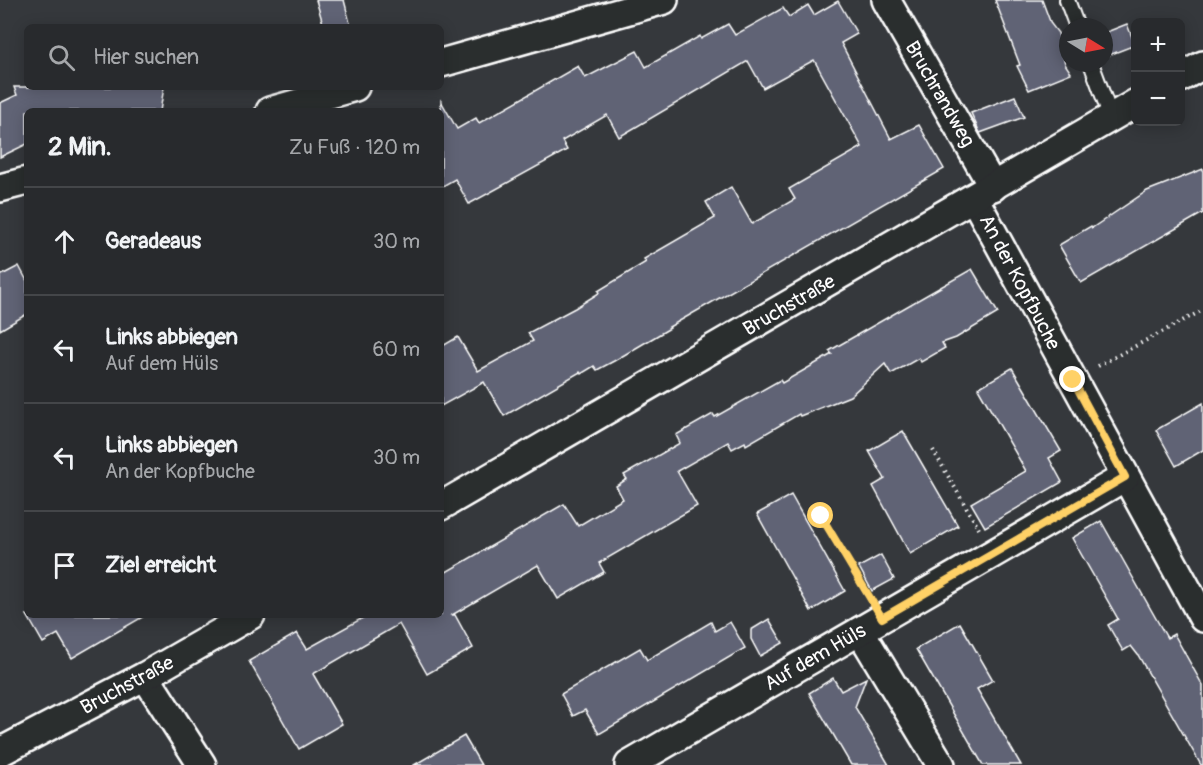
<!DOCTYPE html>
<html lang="de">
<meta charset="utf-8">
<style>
body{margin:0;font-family:Pangolin,sans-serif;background:#343639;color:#f1f3f6}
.controls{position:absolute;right:18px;top:18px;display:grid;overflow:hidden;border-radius:9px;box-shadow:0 3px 15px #0003}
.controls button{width:54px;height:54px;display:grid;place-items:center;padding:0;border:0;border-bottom:2px solid #444649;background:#282a2d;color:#f1f3f6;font:30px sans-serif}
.compass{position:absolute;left:1059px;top:18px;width:54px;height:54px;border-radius:50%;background:#282a2d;box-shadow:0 3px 15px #0003;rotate:100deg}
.stop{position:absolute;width:18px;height:18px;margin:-14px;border:4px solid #ffd166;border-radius:50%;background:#fff}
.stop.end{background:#ffd166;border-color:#fff;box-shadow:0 2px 6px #0008}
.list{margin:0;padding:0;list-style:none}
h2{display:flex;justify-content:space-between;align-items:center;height:78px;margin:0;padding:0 24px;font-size:26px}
h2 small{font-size:20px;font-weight:400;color:#a5a7aa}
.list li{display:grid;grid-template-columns:39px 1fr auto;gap:18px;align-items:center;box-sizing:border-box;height:108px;padding:0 24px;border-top:2px solid #444649}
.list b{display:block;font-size:22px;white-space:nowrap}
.list p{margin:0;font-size:20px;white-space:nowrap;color:#a5a7aa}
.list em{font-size:20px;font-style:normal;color:#a5a7aa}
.icon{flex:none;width:33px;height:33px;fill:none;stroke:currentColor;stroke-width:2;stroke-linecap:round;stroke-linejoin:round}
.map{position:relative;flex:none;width:1203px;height:765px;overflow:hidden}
.search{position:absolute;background:#282a2d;box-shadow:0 3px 15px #0003;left:24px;top:24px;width:420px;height:66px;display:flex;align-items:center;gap:15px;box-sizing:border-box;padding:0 21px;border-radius:9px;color:#a5a7aa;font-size:22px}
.panel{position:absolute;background:#282a2d;box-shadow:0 3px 15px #0003;left:24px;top:108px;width:420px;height:510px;border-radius:9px}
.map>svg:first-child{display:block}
</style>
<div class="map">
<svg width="1203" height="765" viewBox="0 0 1203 765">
<rect width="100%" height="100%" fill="#35383c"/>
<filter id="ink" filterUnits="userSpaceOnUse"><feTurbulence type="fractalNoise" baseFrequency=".0167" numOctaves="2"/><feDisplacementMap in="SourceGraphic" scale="12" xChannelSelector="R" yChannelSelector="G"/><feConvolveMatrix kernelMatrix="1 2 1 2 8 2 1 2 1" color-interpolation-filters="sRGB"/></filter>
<g filter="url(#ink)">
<g fill="#606375" stroke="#fff" stroke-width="1.5">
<polygon points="316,0 344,0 351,27 324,27"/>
<polygon points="995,0 1042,0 1051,24 1058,33 1065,64 1071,73 1029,90 1017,66 1020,65"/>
<polygon points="838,1 857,34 841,43 891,139 919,125 944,169 669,327 670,328 614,361 597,370 594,366 581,374 580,372 504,416 484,382 441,406 441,347 458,337 478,371 533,341 528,333 575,308 599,293 598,291 646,262 644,259 715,218 706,202 731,187 752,224 795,199 789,189 862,147 814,60 763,88 748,61 619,137 607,115 562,141 567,150 469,204 455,179 441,187 441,101 457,129 476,118 479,123 578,66 585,78 637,51 646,67 700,36 701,39 728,24 735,35 783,8 789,17 808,5 814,15"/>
<polygon points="1127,24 1135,45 1104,57 1104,33"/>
<polygon points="14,87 164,87 160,111 27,111 27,144 0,157 0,103 17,95"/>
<polygon points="1015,96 1024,117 980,133 971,113"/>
<polygon points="1203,169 1203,213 1081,283 1059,245 1091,226 1092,228 1147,191"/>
<polygon points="19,266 27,281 27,314 0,330 0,276"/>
<polygon points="972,269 998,313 956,338 942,343 945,348 921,362 919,358 891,374 885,364 850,396 800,416 799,414 746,445 745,442 732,449 728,442 677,471 697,506 599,563 604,572 558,599 538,565 452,615 455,615 473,648 427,674 399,624 313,674 342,724 299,749 249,661 297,633 307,649 368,615 441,615 441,575 564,504 578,526 623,499 616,486 627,479 624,475 680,443 676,435 713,414 715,417 780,380 782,383 832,354 829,351"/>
<polygon points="1012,368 1061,451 1049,458 1062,482 985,527 971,503 1026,471 978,388"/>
<polygon points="1203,403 1203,450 1176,466 1156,430"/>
<polygon points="903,431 958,526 910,554 873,486 885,479 869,451"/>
<polygon points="791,495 845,591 811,611 757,514"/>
<polygon points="1101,521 1167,638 1174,634 1203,686 1203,765 1201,765 1138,655 1131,646 1123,651 1108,625 1118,619 1072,538"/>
<polygon points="881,555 894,579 872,591 859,567"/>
<polygon points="27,615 146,615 72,658 58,634 43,643"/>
<polygon points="769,619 783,643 760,656 751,639 751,630"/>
<polygon points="711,622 715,631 730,622 745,648 599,734 585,710 573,716 561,694 640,648 647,660"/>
<polygon points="960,623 993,680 977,689 1021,765 983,765 916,649"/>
<polygon points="833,678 841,691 866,678 855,707 889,765 851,765 809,693"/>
<polygon points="464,736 481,765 414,765"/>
</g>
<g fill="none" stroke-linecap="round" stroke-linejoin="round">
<g stroke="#fff" stroke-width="18">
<g id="service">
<polyline points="1067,0 1077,27"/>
<polyline points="1091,63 1111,117"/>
</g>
</g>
<g stroke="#fff" stroke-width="32">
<g id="minor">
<polyline points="886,0 993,187"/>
<polyline points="441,63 664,0"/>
<polyline points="1180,78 1203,65"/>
<polyline points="270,111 355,87"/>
<polyline points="0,188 27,181"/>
<polyline points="974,198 1203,618"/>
<polyline points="441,506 1136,103"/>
<polyline points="860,631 941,765"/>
<polyline points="145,676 202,765"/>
<polyline points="0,752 145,676 251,615"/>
<polyline points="629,765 1125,477"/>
</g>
</g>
<g stroke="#fff" stroke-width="4" stroke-dasharray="1.5 4.5" stroke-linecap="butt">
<polyline points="1098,366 1203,310"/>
<polyline points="933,450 979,529"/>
<polyline points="821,516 867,594"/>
</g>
<use href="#service" stroke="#2a2d2e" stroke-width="14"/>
<use href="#minor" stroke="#2a2d2e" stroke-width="27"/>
</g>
</g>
<g fill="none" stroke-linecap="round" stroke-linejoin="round" filter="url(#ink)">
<polyline stroke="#ffd166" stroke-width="8" points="821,516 882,618 1125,477 1073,380"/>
</g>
<g text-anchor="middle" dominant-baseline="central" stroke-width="4.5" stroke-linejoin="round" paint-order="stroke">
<g font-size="20" fill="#fff" stroke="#2a2d2e">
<text transform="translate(940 94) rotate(60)">Bruchrandweg</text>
<text transform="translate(1020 282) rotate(62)">An der Kopfbuche</text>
<text transform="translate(789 305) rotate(-30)">Bruchstraße</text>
<text transform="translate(815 657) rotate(-30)">Auf dem Hüls</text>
<text transform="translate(127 685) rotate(-28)">Bruchstraße</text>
</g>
</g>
</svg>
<div class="controls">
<button>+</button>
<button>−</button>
</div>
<svg class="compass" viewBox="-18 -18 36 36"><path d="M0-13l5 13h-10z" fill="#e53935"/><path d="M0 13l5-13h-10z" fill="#a5a7aa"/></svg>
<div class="stop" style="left:821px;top:516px"></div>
<div class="stop end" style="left:1073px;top:380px"></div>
<div class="search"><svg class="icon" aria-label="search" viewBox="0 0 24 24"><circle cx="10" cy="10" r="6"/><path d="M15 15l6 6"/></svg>Hier suchen</div>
<section class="panel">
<h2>2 Min.<small>Zu Fuß · 120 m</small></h2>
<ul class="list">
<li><svg class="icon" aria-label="ahead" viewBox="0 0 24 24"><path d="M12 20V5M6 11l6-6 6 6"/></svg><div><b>Geradeaus</b></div><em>30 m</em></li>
<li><svg class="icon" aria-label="left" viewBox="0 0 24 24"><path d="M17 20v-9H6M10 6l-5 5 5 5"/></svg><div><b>Links abbiegen</b><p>Auf dem Hüls</p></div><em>60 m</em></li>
<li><svg class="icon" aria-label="left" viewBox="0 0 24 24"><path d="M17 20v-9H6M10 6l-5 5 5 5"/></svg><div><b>Links abbiegen</b><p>An der Kopfbuche</p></div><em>30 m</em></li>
<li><svg class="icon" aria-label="arrive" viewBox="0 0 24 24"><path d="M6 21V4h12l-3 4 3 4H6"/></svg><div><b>Ziel erreicht</b></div></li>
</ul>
</section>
</div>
